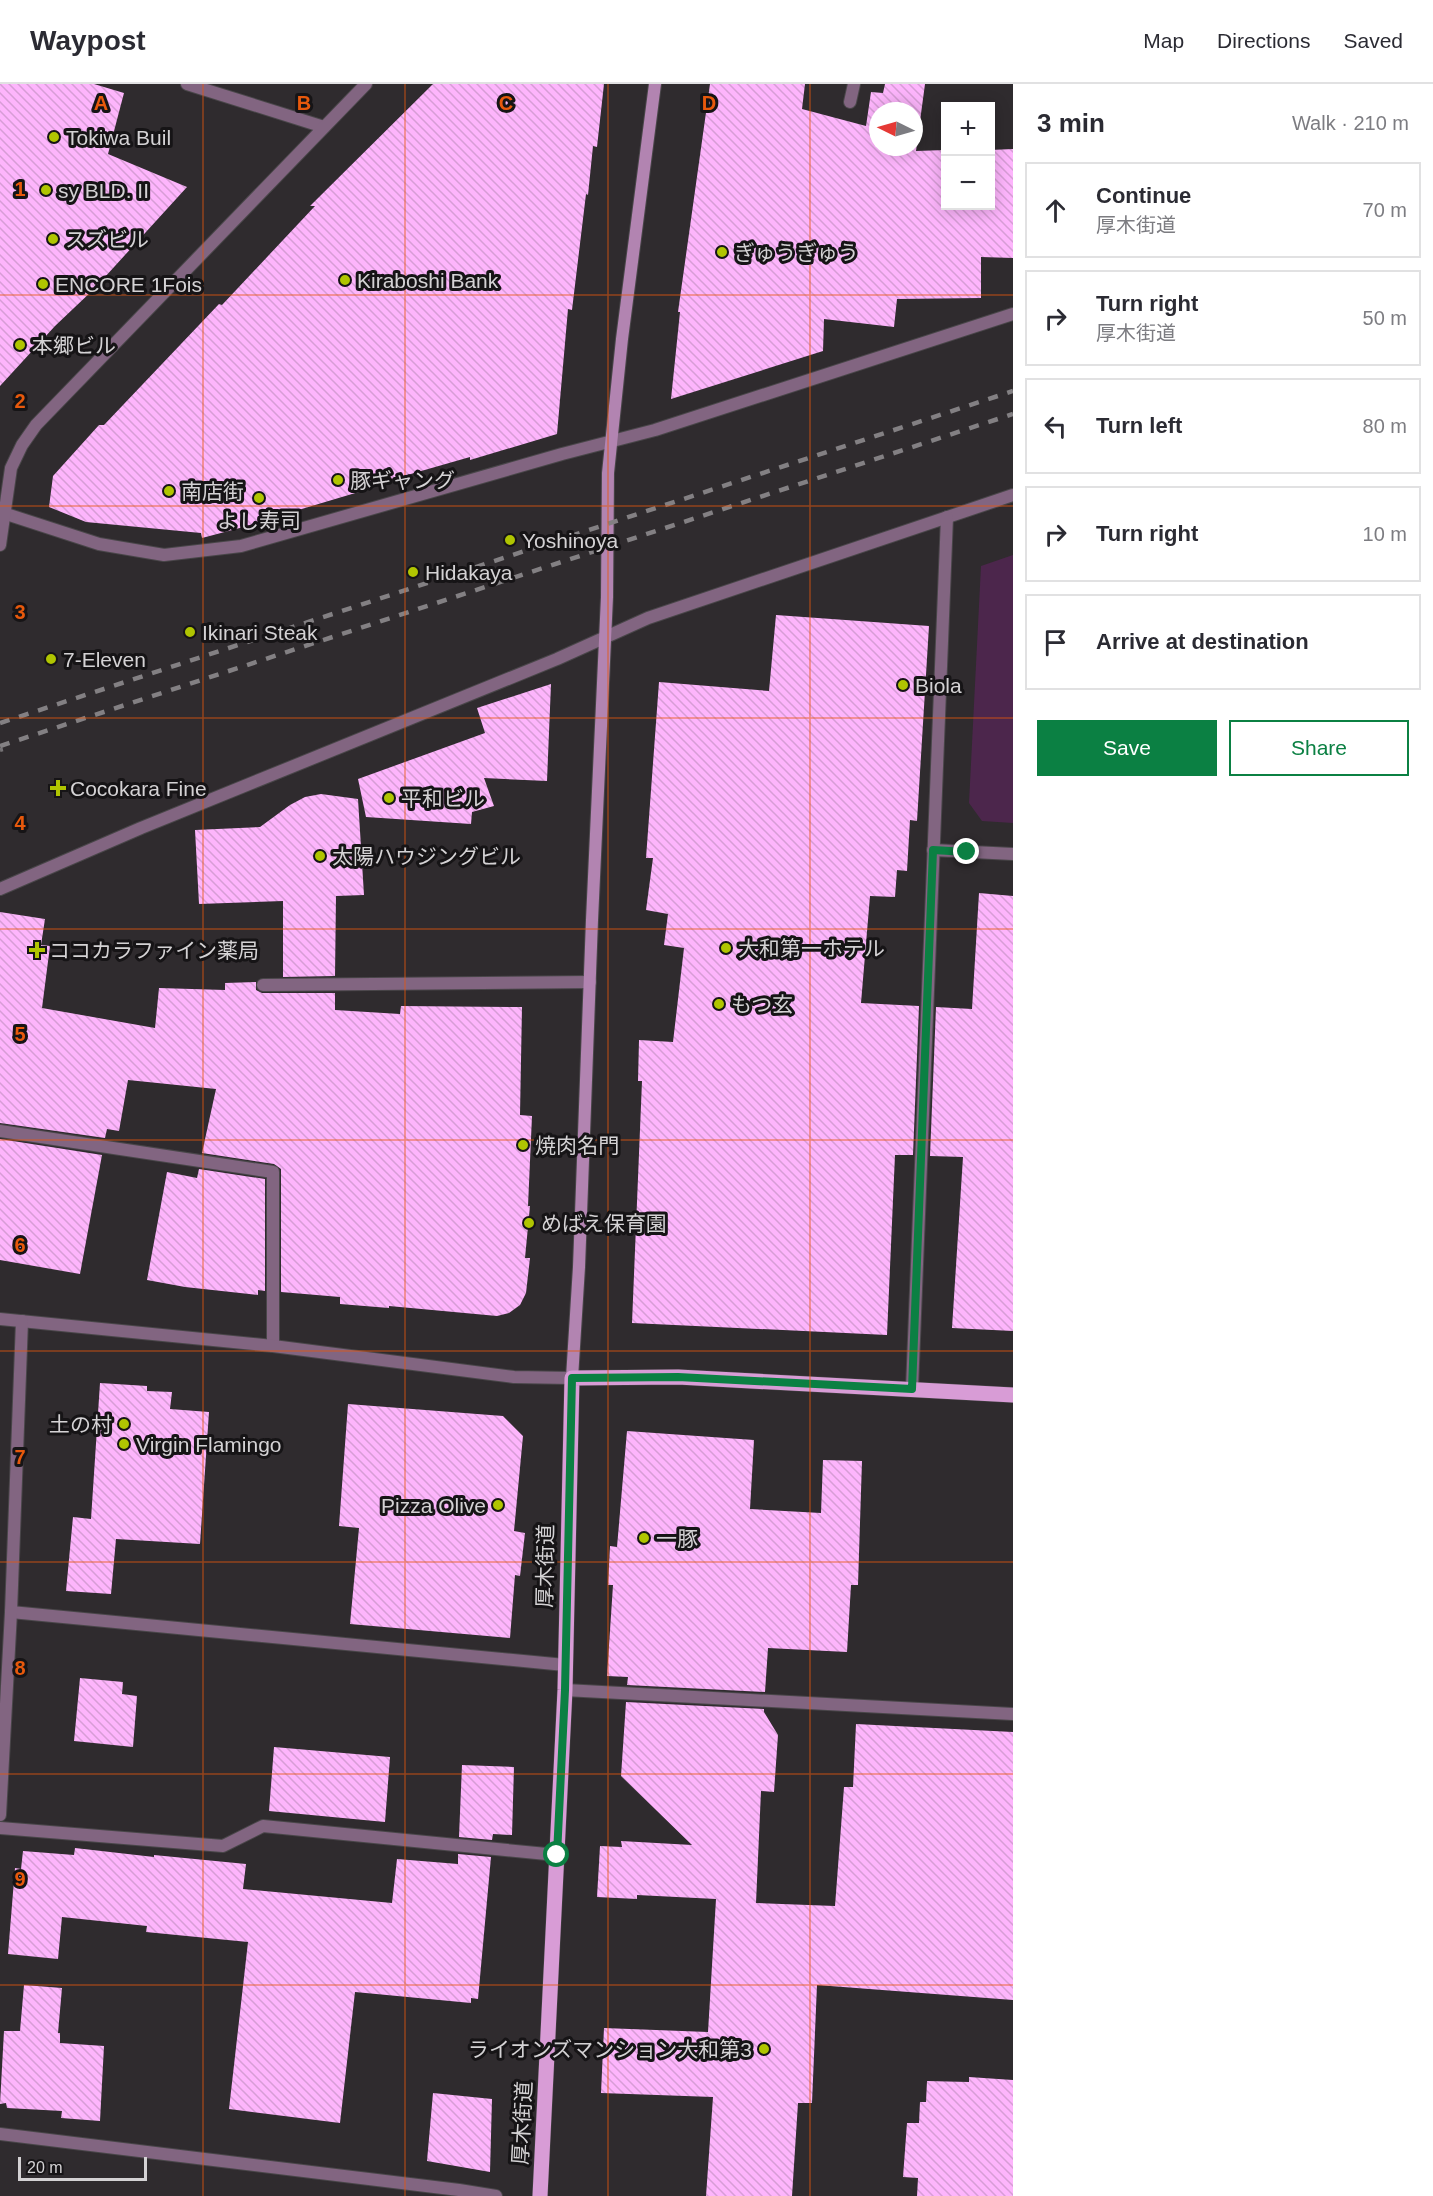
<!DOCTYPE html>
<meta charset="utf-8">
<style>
body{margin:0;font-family:Helvetica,"Noto Sans JP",sans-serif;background:#f2f2f3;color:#2b2b33}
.controls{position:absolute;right:18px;top:18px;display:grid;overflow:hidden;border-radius:0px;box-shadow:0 3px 15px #0003}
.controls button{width:54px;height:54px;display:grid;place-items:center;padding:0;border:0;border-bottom:2px solid #e1e1e2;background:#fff;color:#2b2b33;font:30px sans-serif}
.compass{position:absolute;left:869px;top:18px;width:54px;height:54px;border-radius:50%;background:#fff;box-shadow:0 3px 15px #0003;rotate:275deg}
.scale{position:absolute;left:18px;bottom:15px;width:129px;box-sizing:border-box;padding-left:6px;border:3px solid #d4d2d4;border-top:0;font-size:16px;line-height:21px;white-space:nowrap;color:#d4d2d4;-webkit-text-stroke:4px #161416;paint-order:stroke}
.stop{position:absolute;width:18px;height:18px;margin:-14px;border:4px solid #0b8043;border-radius:50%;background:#fff}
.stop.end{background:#0b8043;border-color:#fff;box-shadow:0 2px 6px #0008}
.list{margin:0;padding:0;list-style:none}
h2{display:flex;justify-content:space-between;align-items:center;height:78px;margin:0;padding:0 24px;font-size:26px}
h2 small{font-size:20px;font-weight:400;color:#7c7c81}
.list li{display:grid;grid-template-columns:39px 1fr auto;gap:18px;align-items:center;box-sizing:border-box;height:96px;margin:0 12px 12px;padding:0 12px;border:2px solid #e1e1e2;border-radius:0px}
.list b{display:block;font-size:22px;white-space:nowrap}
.list p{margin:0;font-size:20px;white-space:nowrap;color:#7c7c81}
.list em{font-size:20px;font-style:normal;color:#7c7c81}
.actions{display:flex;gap:12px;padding:18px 24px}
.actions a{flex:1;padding:14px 0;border:2px solid #0b8043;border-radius:0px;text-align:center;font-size:21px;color:#0b8043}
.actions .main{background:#0b8043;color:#fff}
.icon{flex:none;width:33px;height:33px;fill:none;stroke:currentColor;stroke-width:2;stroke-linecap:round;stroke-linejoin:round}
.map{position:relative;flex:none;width:1013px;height:2112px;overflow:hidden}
header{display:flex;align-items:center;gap:36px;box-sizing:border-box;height:84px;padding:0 30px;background:#fff;border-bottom:2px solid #e1e1e2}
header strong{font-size:28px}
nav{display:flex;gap:33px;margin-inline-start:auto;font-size:21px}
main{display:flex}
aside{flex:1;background:#fff}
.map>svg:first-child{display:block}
</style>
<header>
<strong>Waypost</strong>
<nav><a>Map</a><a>Directions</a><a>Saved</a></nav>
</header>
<main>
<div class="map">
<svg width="1013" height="2112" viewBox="0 0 1013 2112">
<defs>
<pattern id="building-back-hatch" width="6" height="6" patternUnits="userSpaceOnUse" patternTransform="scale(1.5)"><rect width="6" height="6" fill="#fdb5fc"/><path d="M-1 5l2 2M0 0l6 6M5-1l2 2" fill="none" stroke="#d79dd6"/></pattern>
</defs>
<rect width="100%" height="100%" fill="#2f2b2e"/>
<polygon fill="#4c264c" points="1013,471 1013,739 982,737 969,719 981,482"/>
<g fill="url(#building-back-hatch)" fill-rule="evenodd">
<polygon points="0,0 94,0 124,9 108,70 187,103 94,205 55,242 0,302"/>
<polygon points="433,0 604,0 597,63 593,62 588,111 586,110 572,226 568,225 557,350 470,376 470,373 362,404 362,407 285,430 285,432 202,454 201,449 86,438 49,423 53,392 99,341 104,341 219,220 222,221 315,122 310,122"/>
<path d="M710 0H805L802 25 866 42 871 8 883 9 885 0H925L916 67 945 66V122H990V66L1013 65V174L981 173V214L897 215 894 243 824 235 823 267 671 315 680 228H678ZM878 27H914V63H878Z"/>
<polygon points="776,531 929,542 917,737 910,736 907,787 897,786 895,813 870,812 861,919 919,922 913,1071 895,1071 887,1251 632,1239 642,997 638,997 639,956 673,958 684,864 664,861 668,830 646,826 653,774 646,774 659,598 769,607"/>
<polygon points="551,600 547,697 484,694 494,722 472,728 471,740 366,733 358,695 485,649 477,624"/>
<polygon points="321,710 358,715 364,811 336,812 335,892 283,893 283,817 199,820 195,746 260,743 290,721 305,713"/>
<polygon points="979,809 1013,812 1013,1247 952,1244 963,1073 930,1072 936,923 972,925"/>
<polygon points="0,828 45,835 41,861 50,862 42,924 155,944 159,904 225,906 225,899 256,898 256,906 262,909 335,909 335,926 400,930 401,922 522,923 520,1031 532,1032 528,1122 530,1122 525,1174 530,1174 526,1209 520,1221 509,1229 497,1232 389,1222 389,1224 340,1220 340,1213 281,1208 281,1085 274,1080 202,1069 216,1005 128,996 119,1047 107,1045 105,1054 0,1039"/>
<polygon points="0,1055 102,1071 80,1190 0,1176"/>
<polygon points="199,1085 265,1095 265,1207 258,1206 258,1211 185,1203 147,1196 167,1088 197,1094"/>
<polygon points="100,1299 147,1302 147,1307 172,1308 170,1325 209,1328 200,1460 116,1455 111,1510 66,1507 73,1433 91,1435"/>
<polygon points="348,1320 503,1332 523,1352 514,1447 525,1449 520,1492 515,1491 510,1554 350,1540 359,1444 339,1442"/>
<polygon points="627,1347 754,1356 750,1425 821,1429 823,1376 862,1377 858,1501 851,1501 847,1568 768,1564 765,1608 627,1601 628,1593 607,1592 613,1501 608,1501 610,1462 617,1463"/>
<polygon points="80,1594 123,1598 122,1610 137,1612 133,1663 74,1657"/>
<polygon points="626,1618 764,1625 764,1628 778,1651 774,1708 761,1707 756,1819 835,1822 844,1703 853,1703 856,1640 1013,1648 1013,1916 817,1901 812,2019 798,2019 792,2112 706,2112 713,2013 601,2009 604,1944 708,1948 716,1815 637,1811 637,1815 597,1813 600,1762 622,1763 621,1757 692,1761 621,1692"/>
<polygon points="274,1663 390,1673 385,1738 269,1727"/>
<polygon points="462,1681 514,1683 512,1751 493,1750 492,1756 459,1753"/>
<polygon points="75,1764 154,1773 154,1771 246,1780 243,1805 392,1819 397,1775 458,1780 458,1770 491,1773 478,1915 471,1914 471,1919 355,1908 340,2039 229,2025 248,1858 146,1848 147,1842 62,1833 58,1875 8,1870 15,1784 21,1785 23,1767 74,1771"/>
<polygon points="24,1901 62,1904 58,1949 60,1949 60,1959 104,1962 100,2037 61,2034 62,2027 7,2024 6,2019 0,2020 4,1947 20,1947"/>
<polygon points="969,1993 1013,1996 1013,2112 917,2112 918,2094 903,2093 907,2039 919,2039 920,2018 926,2018 927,1997 969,1998"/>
<polygon points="433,2009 492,2015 490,2088 427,2077"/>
</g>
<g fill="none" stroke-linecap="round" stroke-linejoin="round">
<g stroke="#494649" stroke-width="14">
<g id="street">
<polyline points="187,0 324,43"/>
<polyline points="850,18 854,0"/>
<polyline points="0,428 99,460 164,471 241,462 562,370 655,346 1013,230"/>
<polyline points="0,461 11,384 22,361 36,341 366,0"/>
<polyline points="933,766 1013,770"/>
<polyline points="0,805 141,744 557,575 648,534 1013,411"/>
<polyline points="263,901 590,898"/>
<polyline points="0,1047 273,1088 273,1262"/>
<polyline points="0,1235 273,1262 514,1293 572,1294"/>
<polyline points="912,1305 947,433"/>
<polyline points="11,1528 565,1581"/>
<polyline points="565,1606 1013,1630"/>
<polyline points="0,1731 11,1528 22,1237"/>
<polyline points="0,1744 223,1762 263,1742 557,1771"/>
<polyline points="0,2050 459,2106 496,2112"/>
</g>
</g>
<g stroke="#494649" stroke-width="14">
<polyline id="secondary" points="572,1294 579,1183 592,836 607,513 608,389 622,255 655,0"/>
</g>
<g stroke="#494649" stroke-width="16">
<polyline id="primary" points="540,2112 565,1606 572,1294 678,1293 1013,1311"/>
</g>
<polyline stroke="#757275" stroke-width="4" stroke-dasharray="3 4.5" stroke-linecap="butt" points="0,666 4,665"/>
<use href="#street" stroke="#826581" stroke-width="12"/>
<use href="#secondary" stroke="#b284b1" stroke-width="12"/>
<use href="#primary" stroke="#d89cd6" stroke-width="15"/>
<g stroke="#838083" stroke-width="4.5" stroke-dasharray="10 10" stroke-linecap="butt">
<polyline points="0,639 1013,307"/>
<polyline points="0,662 1013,330"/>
</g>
</g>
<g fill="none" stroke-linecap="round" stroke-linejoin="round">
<polyline stroke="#0b8043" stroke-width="8" points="557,1771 565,1606 572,1294 678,1293 912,1305 933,766 967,768"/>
</g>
<path fill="none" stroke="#e8590c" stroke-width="1.5" stroke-opacity="0.55" d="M203 0V2112M405 0V2112M608 0V2112M810 0V2112M0 211H1013M0 422H1013M0 634H1013M0 845H1013M0 1056H1013M0 1267H1013M0 1478H1013M0 1690H1013M0 1901H1013"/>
<g fill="#b0c501" stroke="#161416" stroke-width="2">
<circle cx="54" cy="53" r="6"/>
<circle cx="46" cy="106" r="6"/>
<circle cx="53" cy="155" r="6"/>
<circle cx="722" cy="168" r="6"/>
<circle cx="345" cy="196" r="6"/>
<circle cx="43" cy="200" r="6"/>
<circle cx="20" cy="261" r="6"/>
<circle cx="338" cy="396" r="6"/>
<circle cx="169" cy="407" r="6"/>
<circle cx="259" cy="414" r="6"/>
<circle cx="510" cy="456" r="6"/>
<circle cx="413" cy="488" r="6"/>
<circle cx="190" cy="548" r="6"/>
<circle cx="51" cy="575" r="6"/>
<circle cx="903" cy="601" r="6"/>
<path d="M55 695h6v6h6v6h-6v6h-6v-6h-6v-6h6z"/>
<circle cx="389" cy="714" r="6"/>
<circle cx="320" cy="772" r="6"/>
<circle cx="726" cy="864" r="6"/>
<path d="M34 857h6v6h6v6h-6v6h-6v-6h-6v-6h6z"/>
<circle cx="719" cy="920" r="6"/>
<circle cx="523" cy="1061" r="6"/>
<circle cx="529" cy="1139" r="6"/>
<circle cx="124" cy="1340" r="6"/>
<circle cx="124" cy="1360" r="6"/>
<circle cx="498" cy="1421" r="6"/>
<circle cx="644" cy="1454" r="6"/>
<circle cx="764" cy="1965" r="6"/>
</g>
<g text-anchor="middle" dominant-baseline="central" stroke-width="6" stroke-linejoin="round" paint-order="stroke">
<g font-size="21" fill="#d4d2d4" stroke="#161416" text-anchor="start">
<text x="66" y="53">Tokiwa Buil</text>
<text x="58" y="106">sy BLD. II</text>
<text x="65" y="155">スズビル</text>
<text x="734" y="168">ぎゅうぎゅう</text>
<text x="357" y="196">Kiraboshi Bank</text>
<text x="55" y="200">ENCORE 1Fois</text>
<text x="32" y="261">本郷ビル</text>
<text x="350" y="396">豚ギャング</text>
<text x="181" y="407">南店街</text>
<text x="259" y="436" text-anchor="middle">よし寿司</text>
<text x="522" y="456">Yoshinoya</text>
<text x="425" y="488">Hidakaya</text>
<text x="202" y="548">Ikinari Steak</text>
<text x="63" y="575">7-Eleven</text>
<text x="915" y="601">Biola</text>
<text x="70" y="704">Cocokara Fine</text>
<text x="401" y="714">平和ビル</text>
<text x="332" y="772">太陽ハウジングビル</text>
<text x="738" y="864">大和第一ホテル</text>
<text x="49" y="866">ココカラファイン薬局</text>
<text x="731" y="920">もつ玄</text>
<text x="535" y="1061">焼肉名門</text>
<text x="541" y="1139">めばえ保育園</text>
<text x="112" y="1340" text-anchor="end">土の村</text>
<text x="136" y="1360">Virgin Flamingo</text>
<text x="486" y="1421" text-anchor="end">Pizza Olive</text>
<text x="656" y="1454">一豚</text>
<text x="752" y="1965" text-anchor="end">ライオンズマンション大和第3</text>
</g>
<g font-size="21" fill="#d4d2d4" stroke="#161416">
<text transform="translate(545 1482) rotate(-89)">厚木街道</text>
<text transform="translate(522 2039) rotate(-87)">厚木街道</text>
</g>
</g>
<g font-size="20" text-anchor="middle" font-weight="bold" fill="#e8590c" stroke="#161416" stroke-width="6" stroke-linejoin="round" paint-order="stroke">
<text x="101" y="26">A</text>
<text x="304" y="26">B</text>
<text x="506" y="26">C</text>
<text x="709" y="26">D</text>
<text x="20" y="112">1</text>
<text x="20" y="324">2</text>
<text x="20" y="535">3</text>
<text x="20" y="746">4</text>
<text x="20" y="957">5</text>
<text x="20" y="1168">6</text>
<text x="20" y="1380">7</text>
<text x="20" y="1591">8</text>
<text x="20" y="1802">9</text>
</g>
</svg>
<div class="controls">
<button>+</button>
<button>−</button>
</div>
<svg class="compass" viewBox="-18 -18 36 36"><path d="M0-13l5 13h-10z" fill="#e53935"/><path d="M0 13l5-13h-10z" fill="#7c7c81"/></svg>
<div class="scale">20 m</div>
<div class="stop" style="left:557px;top:1771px"></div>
<div class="stop end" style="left:967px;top:768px"></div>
</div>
<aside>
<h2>3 min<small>Walk · 210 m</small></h2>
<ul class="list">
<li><svg class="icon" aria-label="ahead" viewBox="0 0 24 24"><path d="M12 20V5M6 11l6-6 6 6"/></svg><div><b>Continue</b><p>厚木街道</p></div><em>70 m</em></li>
<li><svg class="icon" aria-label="right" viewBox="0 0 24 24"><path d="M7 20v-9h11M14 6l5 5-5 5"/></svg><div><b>Turn right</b><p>厚木街道</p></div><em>50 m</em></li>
<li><svg class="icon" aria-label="left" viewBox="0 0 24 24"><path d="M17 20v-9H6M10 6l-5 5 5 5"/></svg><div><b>Turn left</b></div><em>80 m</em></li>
<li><svg class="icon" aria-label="right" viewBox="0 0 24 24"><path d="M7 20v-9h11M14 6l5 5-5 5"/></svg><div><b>Turn right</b></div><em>10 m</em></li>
<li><svg class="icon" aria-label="arrive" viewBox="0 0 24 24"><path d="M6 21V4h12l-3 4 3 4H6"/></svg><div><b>Arrive at destination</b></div></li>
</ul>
<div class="actions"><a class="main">Save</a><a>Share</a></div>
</aside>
</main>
